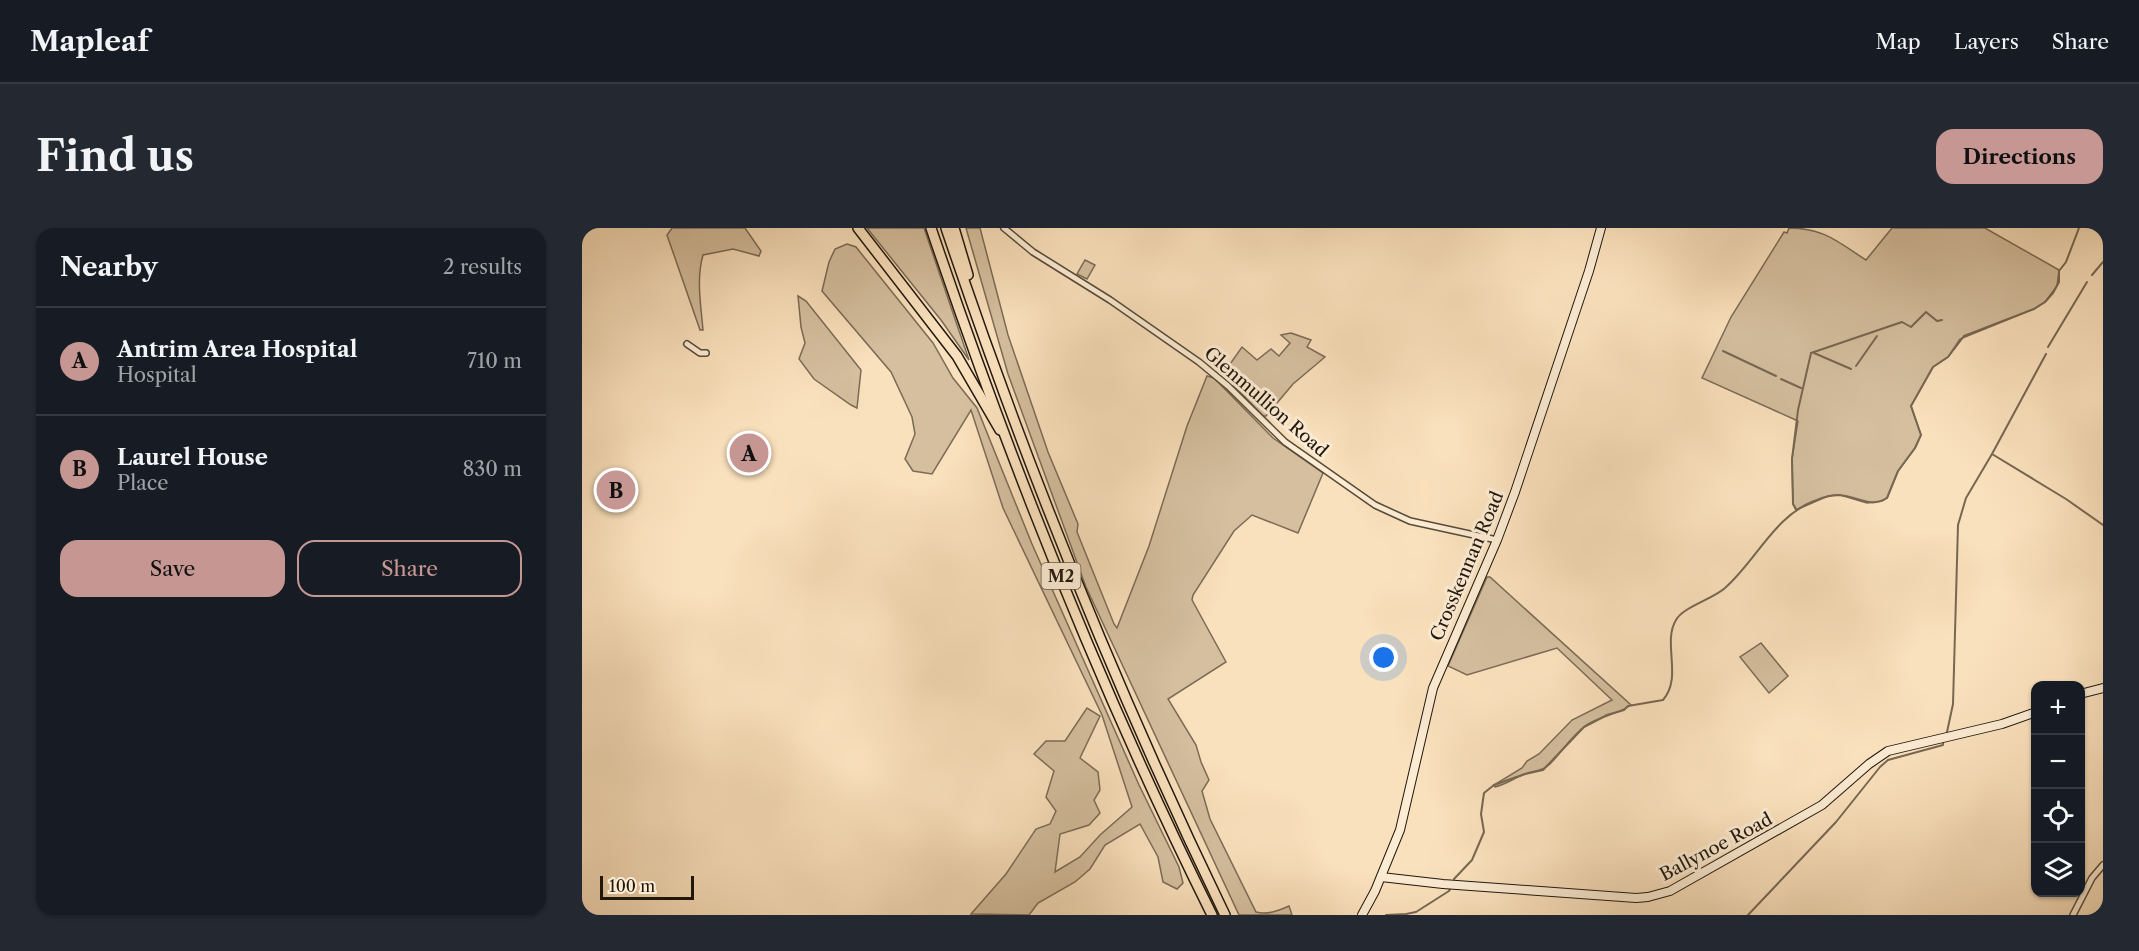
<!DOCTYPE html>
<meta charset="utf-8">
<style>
body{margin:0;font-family:"Libre Caslon Text",serif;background:#242831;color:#f1f3f6}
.controls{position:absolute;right:18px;bottom:18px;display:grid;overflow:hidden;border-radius:12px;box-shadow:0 2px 4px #0004}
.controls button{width:54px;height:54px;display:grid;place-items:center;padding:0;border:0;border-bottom:2px solid #363941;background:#171b24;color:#f1f3f6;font:30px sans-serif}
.scale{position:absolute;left:18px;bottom:15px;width:94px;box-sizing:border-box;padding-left:6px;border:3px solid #21170c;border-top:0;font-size:16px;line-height:21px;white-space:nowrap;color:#21170c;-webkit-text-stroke:4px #fcecd4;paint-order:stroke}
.you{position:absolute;left:802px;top:430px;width:21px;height:21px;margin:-15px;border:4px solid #fff;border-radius:50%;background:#1a73e8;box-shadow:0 0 0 9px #1a73e833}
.badge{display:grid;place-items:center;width:39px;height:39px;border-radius:50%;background:#c59692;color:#111;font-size:20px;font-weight:700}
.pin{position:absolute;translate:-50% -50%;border:3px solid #fff;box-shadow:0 2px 6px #0006}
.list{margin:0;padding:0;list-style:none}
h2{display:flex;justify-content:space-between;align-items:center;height:78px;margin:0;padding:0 24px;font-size:26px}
h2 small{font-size:20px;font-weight:400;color:#9ea1a6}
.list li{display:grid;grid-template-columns:39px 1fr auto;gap:18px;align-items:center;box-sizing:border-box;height:108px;padding:0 24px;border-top:2px solid #363941}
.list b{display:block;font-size:22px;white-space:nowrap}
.list p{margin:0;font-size:20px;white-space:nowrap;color:#9ea1a6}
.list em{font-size:20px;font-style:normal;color:#9ea1a6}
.actions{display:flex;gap:12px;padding:18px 24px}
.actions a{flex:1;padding:14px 0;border:2px solid #c59692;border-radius:18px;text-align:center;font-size:21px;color:#c59692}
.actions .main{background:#c59692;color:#111}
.icon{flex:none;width:33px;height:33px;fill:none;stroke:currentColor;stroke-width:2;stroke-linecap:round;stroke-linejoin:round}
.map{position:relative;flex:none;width:1521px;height:687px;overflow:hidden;border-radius:18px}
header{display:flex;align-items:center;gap:36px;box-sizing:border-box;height:84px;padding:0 30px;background:#171b24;border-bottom:2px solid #363941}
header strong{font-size:28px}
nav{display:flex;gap:33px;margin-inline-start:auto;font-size:21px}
.intro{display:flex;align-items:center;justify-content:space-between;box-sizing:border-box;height:144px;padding:0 36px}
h1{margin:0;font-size:42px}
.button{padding:15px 27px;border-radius:18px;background:#c59692;color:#111;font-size:21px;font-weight:700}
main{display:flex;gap:36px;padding:0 36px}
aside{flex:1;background:#171b24;border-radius:18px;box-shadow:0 2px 4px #0004}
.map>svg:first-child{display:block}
</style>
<header>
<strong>Mapleaf</strong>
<nav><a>Map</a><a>Layers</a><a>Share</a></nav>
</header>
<div class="intro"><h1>Find us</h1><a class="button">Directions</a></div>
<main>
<aside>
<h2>Nearby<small>2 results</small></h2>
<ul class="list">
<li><span class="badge">A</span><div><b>Antrim Area Hospital</b><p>Hospital</p></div><em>710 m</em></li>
<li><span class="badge">B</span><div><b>Laurel House</b><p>Place</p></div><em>830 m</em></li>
</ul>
<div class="actions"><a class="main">Save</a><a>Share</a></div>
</aside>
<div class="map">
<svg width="1521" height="687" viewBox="0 0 1521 687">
<rect width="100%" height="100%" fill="#fae1bd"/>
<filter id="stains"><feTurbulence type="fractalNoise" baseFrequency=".00333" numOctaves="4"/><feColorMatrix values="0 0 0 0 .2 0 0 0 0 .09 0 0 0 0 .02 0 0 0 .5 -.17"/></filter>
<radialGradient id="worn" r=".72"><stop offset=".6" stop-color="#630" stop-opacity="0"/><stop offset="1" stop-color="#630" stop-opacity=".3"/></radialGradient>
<g fill="#d5bf9f" stroke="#7b6b56" stroke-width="1.5">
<path d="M90 0H163L179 23 177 28 151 21 121 27C114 51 119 78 121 102H118L85 7Z"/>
<polygon points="285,0 342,0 387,132 359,92"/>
<path d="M384 0H398L426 107 466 224 496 296 495 304 532 396 535 400 567 318 605 198 625 148 632 150 691 210 741 245 716 305 670 287 652 303 611 367 610 372 644 434 586 471 614 517 619 534 627 552 620 563 628 591 674 684C685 687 696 683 707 678L710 687H657L504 359 426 146Z"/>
<path d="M1207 0C1242 0 1256 14 1284 32L1310 0H1403L1477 42 1475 58 1463 74 1452 81 1378 111 1366 129 1351 139 1329 178 1339 207 1333 220 1316 243 1305 270 1300 273 1285 275 1258 267 1246 268 1214 282 1211 276 1210 231 1216 193 1120 150 1149 89 1202 4 1205 5Z"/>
<polygon points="265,16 274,19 351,115 371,150 395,180 450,316 557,557 597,639 601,655 595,661 581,654 576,629 558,596 523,617 508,641 493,654 456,675 447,687 389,686 424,646 454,601 468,596 474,583 464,569 472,543 452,526 464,513 483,513 505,480 518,488 498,530 516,544 518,562 512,572 518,585 507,597 478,606 473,644 498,629 518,607 550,579 520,487 421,280 389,182 350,246 331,243 323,231 333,206 330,189 309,144 240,63 247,34 253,21"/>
<polygon points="503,32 513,37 505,51 495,46"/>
<polygon points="216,68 224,73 279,142 275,180 269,177 232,151 217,131 223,115 219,99"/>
<polygon points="709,105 729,112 725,119 743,129 711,156 684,188 681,188 641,146 660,119 675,132 689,121 697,128 708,115 699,107"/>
<path d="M905 349H908L1049 477C1035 487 1017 488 1003 498 989 508 980 524 968 536 960 544 952 542 943 546 932 550 925 556 913 559L912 557 940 540 945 533 957 526 990 492 1030 472 975 420 885 447 866 438Z"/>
<polygon points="1179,415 1206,448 1187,465 1158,429"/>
</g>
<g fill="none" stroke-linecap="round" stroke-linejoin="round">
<g stroke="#776752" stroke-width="2">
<polyline points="1510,47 1521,34"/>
<polyline points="1466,119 1505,54"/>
<polyline points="1141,123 1194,148"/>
<polyline points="1229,125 1320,94 1329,99 1344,84 1355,93 1360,92"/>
<polyline points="1232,125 1269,141"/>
<polyline points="1274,138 1295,108"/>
<polyline points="1199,151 1219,160"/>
<polyline points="1410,226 1464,126"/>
<polyline points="1214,281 1211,276 1210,231 1216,182 1229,125"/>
<polyline points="1365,504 1371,476 1376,297 1384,270 1410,226 1484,271 1521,297"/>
<path d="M872 651 890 632 902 604 899 586 902 565 912 557 943 546 961 542 1002 499 1025 487 1042 482 1046 478 1081 472C1101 449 1080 415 1094 392 1101 379 1131 371 1143 360 1175 332 1193 286 1235 272 1242 269 1250 267 1257 267 1276 268 1287 281 1305 270L1316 243 1333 220 1339 207 1329 178 1351 139 1366 129 1382 108 1452 81 1463 74 1471 65 1477 54V43L1484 34 1497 0"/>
<polyline points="804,687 824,686 834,684 867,663 869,659"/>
<polyline points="1166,687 1254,594 1298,539 1306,532 1361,517 1361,515"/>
</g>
<g stroke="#574a38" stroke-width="8">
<g id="street">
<polyline points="422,0 451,24 528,72 617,134 646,158 703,214 793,277 828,293 915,312"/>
<polyline points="105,116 118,125 124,125"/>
<polyline points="1491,687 1510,650 1521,637"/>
</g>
</g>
<g stroke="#21170c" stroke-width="10">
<g id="secondary">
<polyline points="1498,466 1521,460"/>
<polyline points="799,649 861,656 1054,670 1066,669 1088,663 1240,577 1287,536 1306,523 1420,496 1454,484"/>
<polyline points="780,687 793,663 818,602 851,460 915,312 933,264 1007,43 1019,0"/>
</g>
</g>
<g stroke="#21170c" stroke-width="12">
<g id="highway">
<polyline points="276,0 375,128 418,202"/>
<path d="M349 0C428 234 520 466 630 687"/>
<path d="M364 0C443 235 535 464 643 687"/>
<polyline points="372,0 386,47"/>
</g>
</g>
<use href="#street" stroke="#fcecd4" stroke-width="5"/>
<use href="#secondary" stroke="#fcecd4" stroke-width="8"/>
<use href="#highway" stroke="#fae1bd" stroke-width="9"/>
</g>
<g text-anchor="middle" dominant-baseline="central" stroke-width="6" stroke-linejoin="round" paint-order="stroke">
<rect fill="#fcecd4" stroke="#635748" stroke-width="1.5" x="459.5" y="335" width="39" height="26" rx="4.5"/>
<g font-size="16" font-weight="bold" fill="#21170c">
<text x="479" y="348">M2</text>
</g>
<g font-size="18" fill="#21170c" stroke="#fcecd4">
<text transform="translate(684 174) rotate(41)">Glenmullion Road</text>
<text transform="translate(885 338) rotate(-67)">Crosskennan Road</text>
<text transform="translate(1134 619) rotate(-28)">Ballynoe Road</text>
</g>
</g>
<rect width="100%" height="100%" filter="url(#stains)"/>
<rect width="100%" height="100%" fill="url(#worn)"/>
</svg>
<div class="controls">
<button>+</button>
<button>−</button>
<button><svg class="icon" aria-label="locate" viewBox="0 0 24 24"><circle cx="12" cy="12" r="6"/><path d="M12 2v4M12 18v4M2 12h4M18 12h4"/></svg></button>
<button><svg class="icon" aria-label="layers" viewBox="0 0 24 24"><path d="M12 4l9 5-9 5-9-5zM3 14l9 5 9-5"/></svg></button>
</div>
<div class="scale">100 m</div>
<div class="you"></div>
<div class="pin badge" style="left:167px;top:225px">A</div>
<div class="pin badge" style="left:34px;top:262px">B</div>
</div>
</main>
